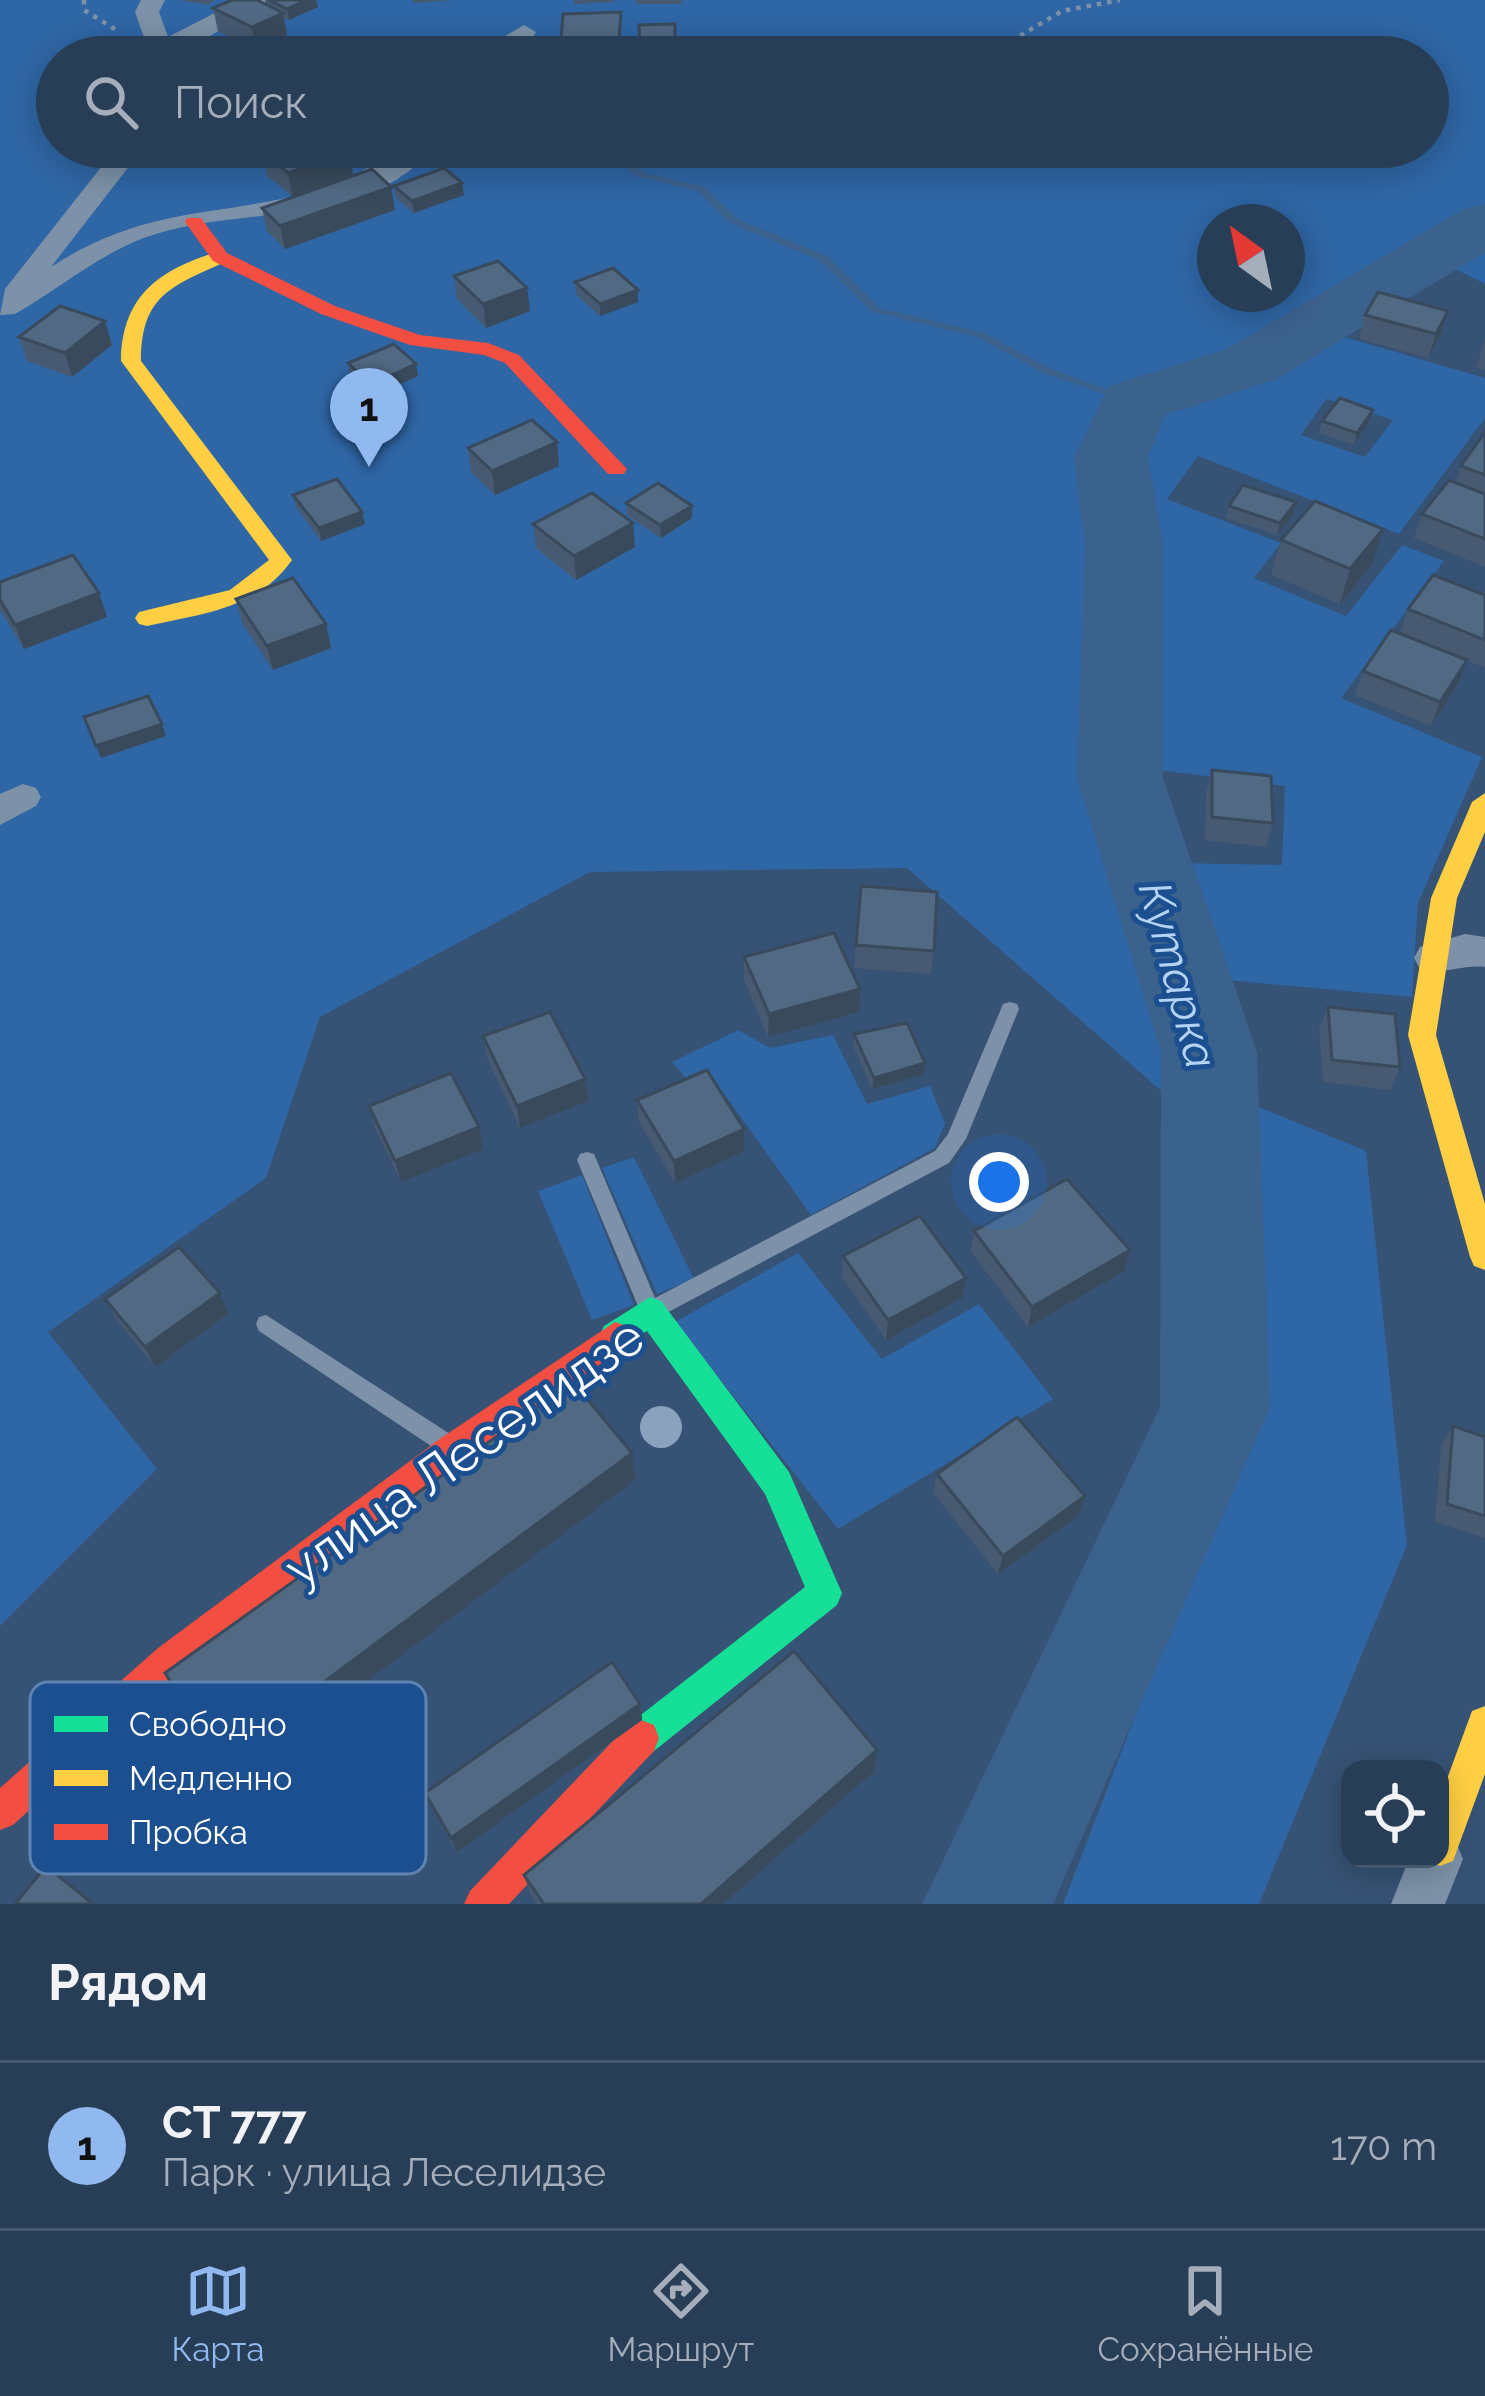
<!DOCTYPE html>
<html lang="ru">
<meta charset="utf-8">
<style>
body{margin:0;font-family:Raleway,sans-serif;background:#344961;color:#f1f3f6}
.controls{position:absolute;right:36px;bottom:36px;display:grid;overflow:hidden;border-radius:24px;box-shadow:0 6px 30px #0003}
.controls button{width:108px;height:108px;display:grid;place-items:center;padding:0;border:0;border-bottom:3px solid #44576d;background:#283e57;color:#f1f3f6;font:60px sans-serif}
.compass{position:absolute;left:1197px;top:204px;width:108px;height:108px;border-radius:50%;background:#283e57;box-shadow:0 6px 30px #0003;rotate:327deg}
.you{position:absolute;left:999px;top:1182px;width:42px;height:42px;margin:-30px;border:9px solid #fff;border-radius:50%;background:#1a73e8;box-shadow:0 0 0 18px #1a73e833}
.badge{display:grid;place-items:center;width:78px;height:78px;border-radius:50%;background:#90b9f0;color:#111;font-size:39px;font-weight:700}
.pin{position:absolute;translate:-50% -99px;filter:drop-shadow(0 3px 6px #0008)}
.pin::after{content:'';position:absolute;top:63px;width:42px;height:36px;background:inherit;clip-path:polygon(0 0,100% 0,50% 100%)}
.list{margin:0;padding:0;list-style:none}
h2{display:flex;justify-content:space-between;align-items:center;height:156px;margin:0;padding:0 48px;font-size:51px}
h2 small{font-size:39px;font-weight:400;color:#a5aeba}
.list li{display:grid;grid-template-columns:78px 1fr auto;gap:36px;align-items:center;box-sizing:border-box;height:168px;padding:0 48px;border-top:3px solid #44576d}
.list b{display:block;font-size:45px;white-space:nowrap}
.list p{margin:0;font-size:39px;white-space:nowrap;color:#a5aeba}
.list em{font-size:39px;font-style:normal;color:#a5aeba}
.icon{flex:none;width:66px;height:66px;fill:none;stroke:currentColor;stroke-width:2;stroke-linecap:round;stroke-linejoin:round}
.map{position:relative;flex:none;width:1485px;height:1904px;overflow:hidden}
.search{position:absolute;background:#283e57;box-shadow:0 6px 30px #0003;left:36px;right:36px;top:36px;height:132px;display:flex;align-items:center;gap:30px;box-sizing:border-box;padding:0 42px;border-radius:66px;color:#a5aeba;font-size:45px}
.sheet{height:324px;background:#283e57}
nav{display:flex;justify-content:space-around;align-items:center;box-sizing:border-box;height:168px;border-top:3px solid #44576d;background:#283e57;font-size:33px;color:#a5aeba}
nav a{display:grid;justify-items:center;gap:6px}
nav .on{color:#90b9f0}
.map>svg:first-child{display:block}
</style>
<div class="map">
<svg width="1485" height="1904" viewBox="0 0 1485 1904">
<rect width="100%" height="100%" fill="#365274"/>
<g fill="#2f66a5" fill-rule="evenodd">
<path d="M0 0H1485V284L1449 266 1331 333 1485 378V418L1399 534 1198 456 1167 499 1281 543 1254 578 1346 616 1402 545 1444 561 1341 698 1482 757 1418 903 1412 997 1216 979 1169 863 1282 865 1285 786 1150 769 1145 803 1109 835 1185 1066 1166 1095 907 868 590 872 320 1017 266 1178 48 1332 157 1469 0 1626ZM57 57H1428V147H57ZM1215 222H1287V294H1215ZM1326 399 1393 420 1365 457 1301 435Z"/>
<polygon points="738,1030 770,1048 833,1035 867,1104 930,1086 945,1123 935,1148 811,1215 714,1080 695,1089 672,1062"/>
<polygon points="1254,1105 1366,1151 1407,1545 1259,1904 1063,1904 1264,1380"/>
<polygon points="634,1157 694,1279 657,1294 602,1168"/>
<polygon points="582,1175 634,1305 592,1320 538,1191"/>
<polygon points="798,1253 882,1359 979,1304 1053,1399 838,1529 675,1322"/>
</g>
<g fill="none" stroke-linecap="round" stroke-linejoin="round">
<polygon fill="#3b618d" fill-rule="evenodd" points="608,147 619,147 643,172 705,187 738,219 827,256 880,308 985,333 1051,369 1140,401 1134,404 1130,403 1043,373 977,337 872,312 819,260 730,223 697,191 635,176"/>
<polygon fill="#3b618d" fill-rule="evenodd" points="1485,204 1485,252 1277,379 1165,415 1148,457 1163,545 1163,778 1257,1052 1270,1407 1053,1904 922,1904 1160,1407 1161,1052 1077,778 1085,545 1074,457 1109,386 1227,349 1462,210"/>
<g stroke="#7d92a8" stroke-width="4.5" stroke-dasharray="4.5 6" stroke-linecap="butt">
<polyline points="84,0 84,10 118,31"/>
<polyline points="984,57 1062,11 1120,0"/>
</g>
<g fill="#7d92a8" fill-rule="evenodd">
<polygon points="1010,1002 1017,1004 1019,1009 966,1139 949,1163 657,1318 650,1320 643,1318 577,1160 580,1154 587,1152 594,1154 655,1298 935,1151 948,1134 1001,1009 1003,1004"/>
<polygon points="266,1315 450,1434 453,1441 450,1448 442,1451 434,1448 259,1331 256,1324 259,1317"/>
</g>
<g fill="#7d92a8" fill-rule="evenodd">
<polygon points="141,0 165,0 159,12 168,37 240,0 270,0 175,57 151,57 135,12"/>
<polygon points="524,25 536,32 533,37 499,57 470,57"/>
<path d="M117 147H144L51 267C146 205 214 218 315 191 358 179 391 147 434 147 364 232 233 203 141 239 96 257 57 290 15 314L0 315 5 289Z"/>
<polygon points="23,784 36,788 41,797 36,806 0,825 0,794"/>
<path d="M1465 934 1485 937V967C1462 964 1442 976 1420 969L1414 958 1420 947Z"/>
<polygon points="1440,1834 1455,1840 1463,1859 1445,1904 1391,1904 1409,1859 1440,1859"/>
</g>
<polygon fill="#16e098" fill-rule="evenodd" points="650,1297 661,1301 789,1472 842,1593 837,1605 654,1751 641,1756 628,1751 623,1738 628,1725 805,1587 765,1494 647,1331 615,1350 604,1346 599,1336 604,1326"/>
<g fill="#ffcf43" fill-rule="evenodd">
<path d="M220 251 230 257 227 261C173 286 141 294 141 361L292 560C258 609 201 614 147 626L139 624 135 618 139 612 230 590 269 560 121 361C122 295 160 269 220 251Z"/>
<polygon points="1485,793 1485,832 1457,898 1436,1035 1485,1204 1485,1270 1474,1266 1470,1257 1408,1035 1431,898 1472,802"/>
<polygon points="1485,1706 1485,1774 1453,1861 1440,1866 1426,1859 1440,1859 1440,1798 1472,1711"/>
</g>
<g fill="#f24e42" fill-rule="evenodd">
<polygon points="187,218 201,218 227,253 335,306 420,335 488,343 519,355 627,469 624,474 608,474 505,363 484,355 410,345 321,314 213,261 185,222"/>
<polygon points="615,1322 626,1326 631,1336 626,1346 463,1460 182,1672 13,1825 0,1830 0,1788 158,1648 441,1438"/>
<polygon points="641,1720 654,1725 659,1738 654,1751 509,1904 464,1904 470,1891 628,1725"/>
</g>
</g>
<circle fill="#8aa2be" cx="661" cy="1427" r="21"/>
<g fill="#475a72">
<polygon points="179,0 214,0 209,5"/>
<polygon points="265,0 316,0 318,7 289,20 284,18 287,35 256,50 218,31 213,8 266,4"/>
<polygon points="413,0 454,0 414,3"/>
<polygon points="574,0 614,0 614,2 574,4"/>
<polygon points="636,0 682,0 681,4 636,4"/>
<polygon points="675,24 676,57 640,57 639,25"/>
<polygon points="622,35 621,57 562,57 561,41"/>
<polygon points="349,151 353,174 292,196 267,176 263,152"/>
<polygon points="462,183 464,195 414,213 396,198 394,186"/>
<polygon points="391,187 395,210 285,249 267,231 262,208"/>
<polygon points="454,276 530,311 486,328 457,299"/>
<polygon points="575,282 638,290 638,302 600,316 576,294"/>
<polygon points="1448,311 1440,335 1428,358 1359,339 1365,315"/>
<polygon points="105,321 112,345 72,377 27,361 19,337"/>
<polygon points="1485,339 1485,370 1476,368"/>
<polygon points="348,363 418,376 373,396 350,375"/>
<polygon points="1322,421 1369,422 1354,445 1319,433"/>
<polygon points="1485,431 1485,567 1414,538 1422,514 1455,483 1461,466"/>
<polygon points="557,442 559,466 495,495 471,472 468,448"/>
<polygon points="293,495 362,512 365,524 321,541 296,507"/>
<polygon points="1296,502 1293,515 1277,535 1226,518 1229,506"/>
<polygon points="626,503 692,506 692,518 661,538 627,515"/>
<polygon points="533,524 635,547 576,580 536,548"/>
<polygon points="1281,540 1372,564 1340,604 1271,575"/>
<polygon points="0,582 99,593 107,617 24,649 0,610"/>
<polygon points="1485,595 1485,668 1466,660 1458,684 1431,726 1355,695 1363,671 1400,633 1408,609"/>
<polygon points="236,599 326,624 331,648 273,670 242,623"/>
<polygon points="1212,770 1273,823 1266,847 1205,840 1206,793"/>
<polygon points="861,886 934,951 931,974 854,968"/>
<polygon points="744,957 859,1012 768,1037 744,980"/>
<polygon points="1328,1007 1400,1067 1390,1090 1323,1082 1319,1029"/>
<polygon points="854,1034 925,1063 924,1074 872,1089 853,1046"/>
<polygon points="483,1036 585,1079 588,1101 520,1128 487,1058"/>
<polygon points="637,1100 744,1129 744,1151 675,1183 639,1122"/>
<polygon points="369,1106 483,1149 401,1182 375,1128"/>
<polygon points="974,1231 1130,1250 1124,1271 1028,1327 971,1252"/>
<polygon points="843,1256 962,1298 886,1340 842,1277"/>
<polygon points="105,1299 228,1314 155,1367 116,1319"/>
<polygon points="1453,1426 1485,1437 1485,1538 1435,1522 1441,1445"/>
<polygon points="937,1474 1085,1496 1079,1515 998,1574 933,1493"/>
<polygon points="640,1704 642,1720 457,1852 431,1807 425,1793"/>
<polygon points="877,1750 873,1772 723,1904 537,1904 530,1894 524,1875"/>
</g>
<g fill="#394a5c">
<polygon points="306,0 316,0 318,7 289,20 287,9"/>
<polygon points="283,13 287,35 256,50 252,27"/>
<polygon points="349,151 353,174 292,196 288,173"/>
<polygon points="462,183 464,195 414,213 412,201"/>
<polygon points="391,187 395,210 285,249 280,226"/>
<polygon points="527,288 530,311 486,328 483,304"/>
<polygon points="638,290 638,302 600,316 600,304"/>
<polygon points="1448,311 1440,335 1428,358 1436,334"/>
<polygon points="105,321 112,345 72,377 65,353"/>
<polygon points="416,364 418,376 373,396 371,384"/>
<polygon points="1373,410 1369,422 1354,445 1357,433"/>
<polygon points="557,442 559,466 495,495 492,471"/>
<polygon points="1296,502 1293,515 1277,535 1280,523"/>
<polygon points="692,506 692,518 661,538 660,525"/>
<polygon points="362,512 365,524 321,541 319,528"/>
<polygon points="633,523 635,547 576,580 574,556"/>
<polygon points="1383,529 1372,564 1340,604 1350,569"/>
<polygon points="99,593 107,617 24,649 15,625"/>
<polygon points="326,624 331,648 273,670 267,646"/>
<polygon points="1467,660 1458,684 1431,726 1440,702"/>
<polygon points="162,724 166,736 101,758 96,746"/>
<polygon points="860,989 859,1012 768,1037 769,1014"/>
<polygon points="925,1063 924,1074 872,1089 874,1078"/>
<polygon points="585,1079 588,1101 520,1128 517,1106"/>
<polygon points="479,1127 483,1149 401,1182 395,1161"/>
<polygon points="744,1129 744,1151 675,1183 674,1161"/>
<polygon points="1130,1250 1124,1271 1028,1327 1032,1307"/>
<polygon points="966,1278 962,1298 886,1340 888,1320"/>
<polygon points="220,1293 228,1314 155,1367 145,1347"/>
<polygon points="632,1453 635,1480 234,1781 220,1759"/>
<polygon points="1085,1496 1079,1515 998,1574 1003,1556"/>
<polygon points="640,1704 642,1720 457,1852 451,1838"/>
<polygon points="877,1750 873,1772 723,1904 701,1904"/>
</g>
<g fill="#526984" stroke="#394a5c" stroke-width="3">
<polygon points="232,0 257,0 283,13 252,27 213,8"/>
<polygon points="269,0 306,0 287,9"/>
<polygon points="621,12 619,40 561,41 563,14"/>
<polygon points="675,24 675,46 640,47 639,25"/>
<polygon points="278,147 345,147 349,151 288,173 263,152"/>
<polygon points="444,168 462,183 412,201 394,186"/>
<polygon points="372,169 391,187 280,226 262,208"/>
<polygon points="498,261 527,288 483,304 454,276"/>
<polygon points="613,268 638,290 600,304 575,282"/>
<polygon points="1378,292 1448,311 1436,334 1365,315"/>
<polygon points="60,306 105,321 65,353 19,337"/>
<polygon points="394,344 416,364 371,384 348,363"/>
<polygon points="1340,398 1373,410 1357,433 1322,421"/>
<polygon points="532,420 557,442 492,471 468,448"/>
<polygon points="1485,432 1485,475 1461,466"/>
<polygon points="337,479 362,512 319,528 293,495"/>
<polygon points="1449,480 1485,494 1485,539 1422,514"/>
<polygon points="658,483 692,506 660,525 626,503"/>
<polygon points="1243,485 1296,502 1280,523 1229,506"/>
<polygon points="592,493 633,523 574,556 533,524"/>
<polygon points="1315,501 1383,529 1350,569 1281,540"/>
<polygon points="73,555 99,593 15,625 0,600 0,582"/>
<polygon points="1433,575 1485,595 1485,640 1408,609"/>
<polygon points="293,578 326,624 267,646 236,599"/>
<polygon points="1391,630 1467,660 1440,702 1363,671"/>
<polygon points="148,696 162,724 96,746 84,717"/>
<polygon points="1212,770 1271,776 1273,823 1212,817"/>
<polygon points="861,886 937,892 934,951 856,945"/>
<polygon points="834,933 860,989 769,1014 744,957"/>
<polygon points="1328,1007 1395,1014 1400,1067 1332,1060"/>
<polygon points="550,1012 585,1079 517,1106 483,1036"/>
<polygon points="907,1023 925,1063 874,1078 854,1034"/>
<polygon points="707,1070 744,1129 674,1161 637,1100"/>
<polygon points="451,1073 479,1127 395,1161 369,1106"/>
<polygon points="1067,1179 1130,1250 1032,1307 974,1231"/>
<polygon points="920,1216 966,1278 888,1320 843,1256"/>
<polygon points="179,1247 220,1293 145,1347 105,1299"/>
<polygon points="573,1382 632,1453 220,1759 165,1673"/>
<polygon points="1017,1417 1085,1496 1003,1556 937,1474"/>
<polygon points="1453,1426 1485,1437 1485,1516 1447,1504"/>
<polygon points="794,1651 877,1750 701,1904 544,1904 524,1875"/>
<polygon points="612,1662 640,1704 451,1838 425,1793"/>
<polygon points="46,1866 93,1904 15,1904"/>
</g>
<g text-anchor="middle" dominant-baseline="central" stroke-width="10" stroke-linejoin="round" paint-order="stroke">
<g font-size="45" font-style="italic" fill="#b5d3f5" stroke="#1b4f8f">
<text transform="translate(1178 975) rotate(75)">Кутарка</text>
</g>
<g font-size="51" fill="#fff" stroke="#1b4f8f">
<text transform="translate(464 1452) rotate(-35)">улица Леселидзе</text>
</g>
</g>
<rect x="30" y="1682" width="396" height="192" rx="18" fill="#1b4f8f" stroke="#5f84b1" stroke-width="3"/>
<rect x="54" y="1716" width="54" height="16" fill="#16e098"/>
<rect x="54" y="1770" width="54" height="16" fill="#ffcf43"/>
<rect x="54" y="1824" width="54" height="16" fill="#f24e42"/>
<g font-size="33" fill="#fff">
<text x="129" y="1736">Свободно</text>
<text x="129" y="1790">Медленно</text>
<text x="129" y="1844">Пробка</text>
</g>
</svg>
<div class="controls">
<button><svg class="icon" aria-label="locate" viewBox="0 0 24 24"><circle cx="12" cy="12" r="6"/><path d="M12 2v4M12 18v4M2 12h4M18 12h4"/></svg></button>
</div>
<svg class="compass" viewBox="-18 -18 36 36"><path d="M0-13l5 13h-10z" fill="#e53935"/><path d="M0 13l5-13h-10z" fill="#a5aeba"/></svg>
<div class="you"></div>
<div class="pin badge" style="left:369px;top:467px">1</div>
<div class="search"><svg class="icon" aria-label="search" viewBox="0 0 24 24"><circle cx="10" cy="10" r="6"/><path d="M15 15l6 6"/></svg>Поиск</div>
</div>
<section class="sheet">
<h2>Рядом<small></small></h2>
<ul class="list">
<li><span class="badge">1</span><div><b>СТ 777</b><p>Парк · улица Леселидзе</p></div><em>170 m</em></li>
</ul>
</section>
<nav>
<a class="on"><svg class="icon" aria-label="map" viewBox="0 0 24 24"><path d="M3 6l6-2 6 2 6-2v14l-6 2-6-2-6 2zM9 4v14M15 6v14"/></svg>Карта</a>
<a><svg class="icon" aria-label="directions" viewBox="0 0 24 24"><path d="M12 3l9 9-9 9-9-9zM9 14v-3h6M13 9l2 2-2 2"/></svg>Маршрут</a>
<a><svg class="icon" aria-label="saved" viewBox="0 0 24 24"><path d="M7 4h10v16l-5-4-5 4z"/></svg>Сохранённые</a>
</nav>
